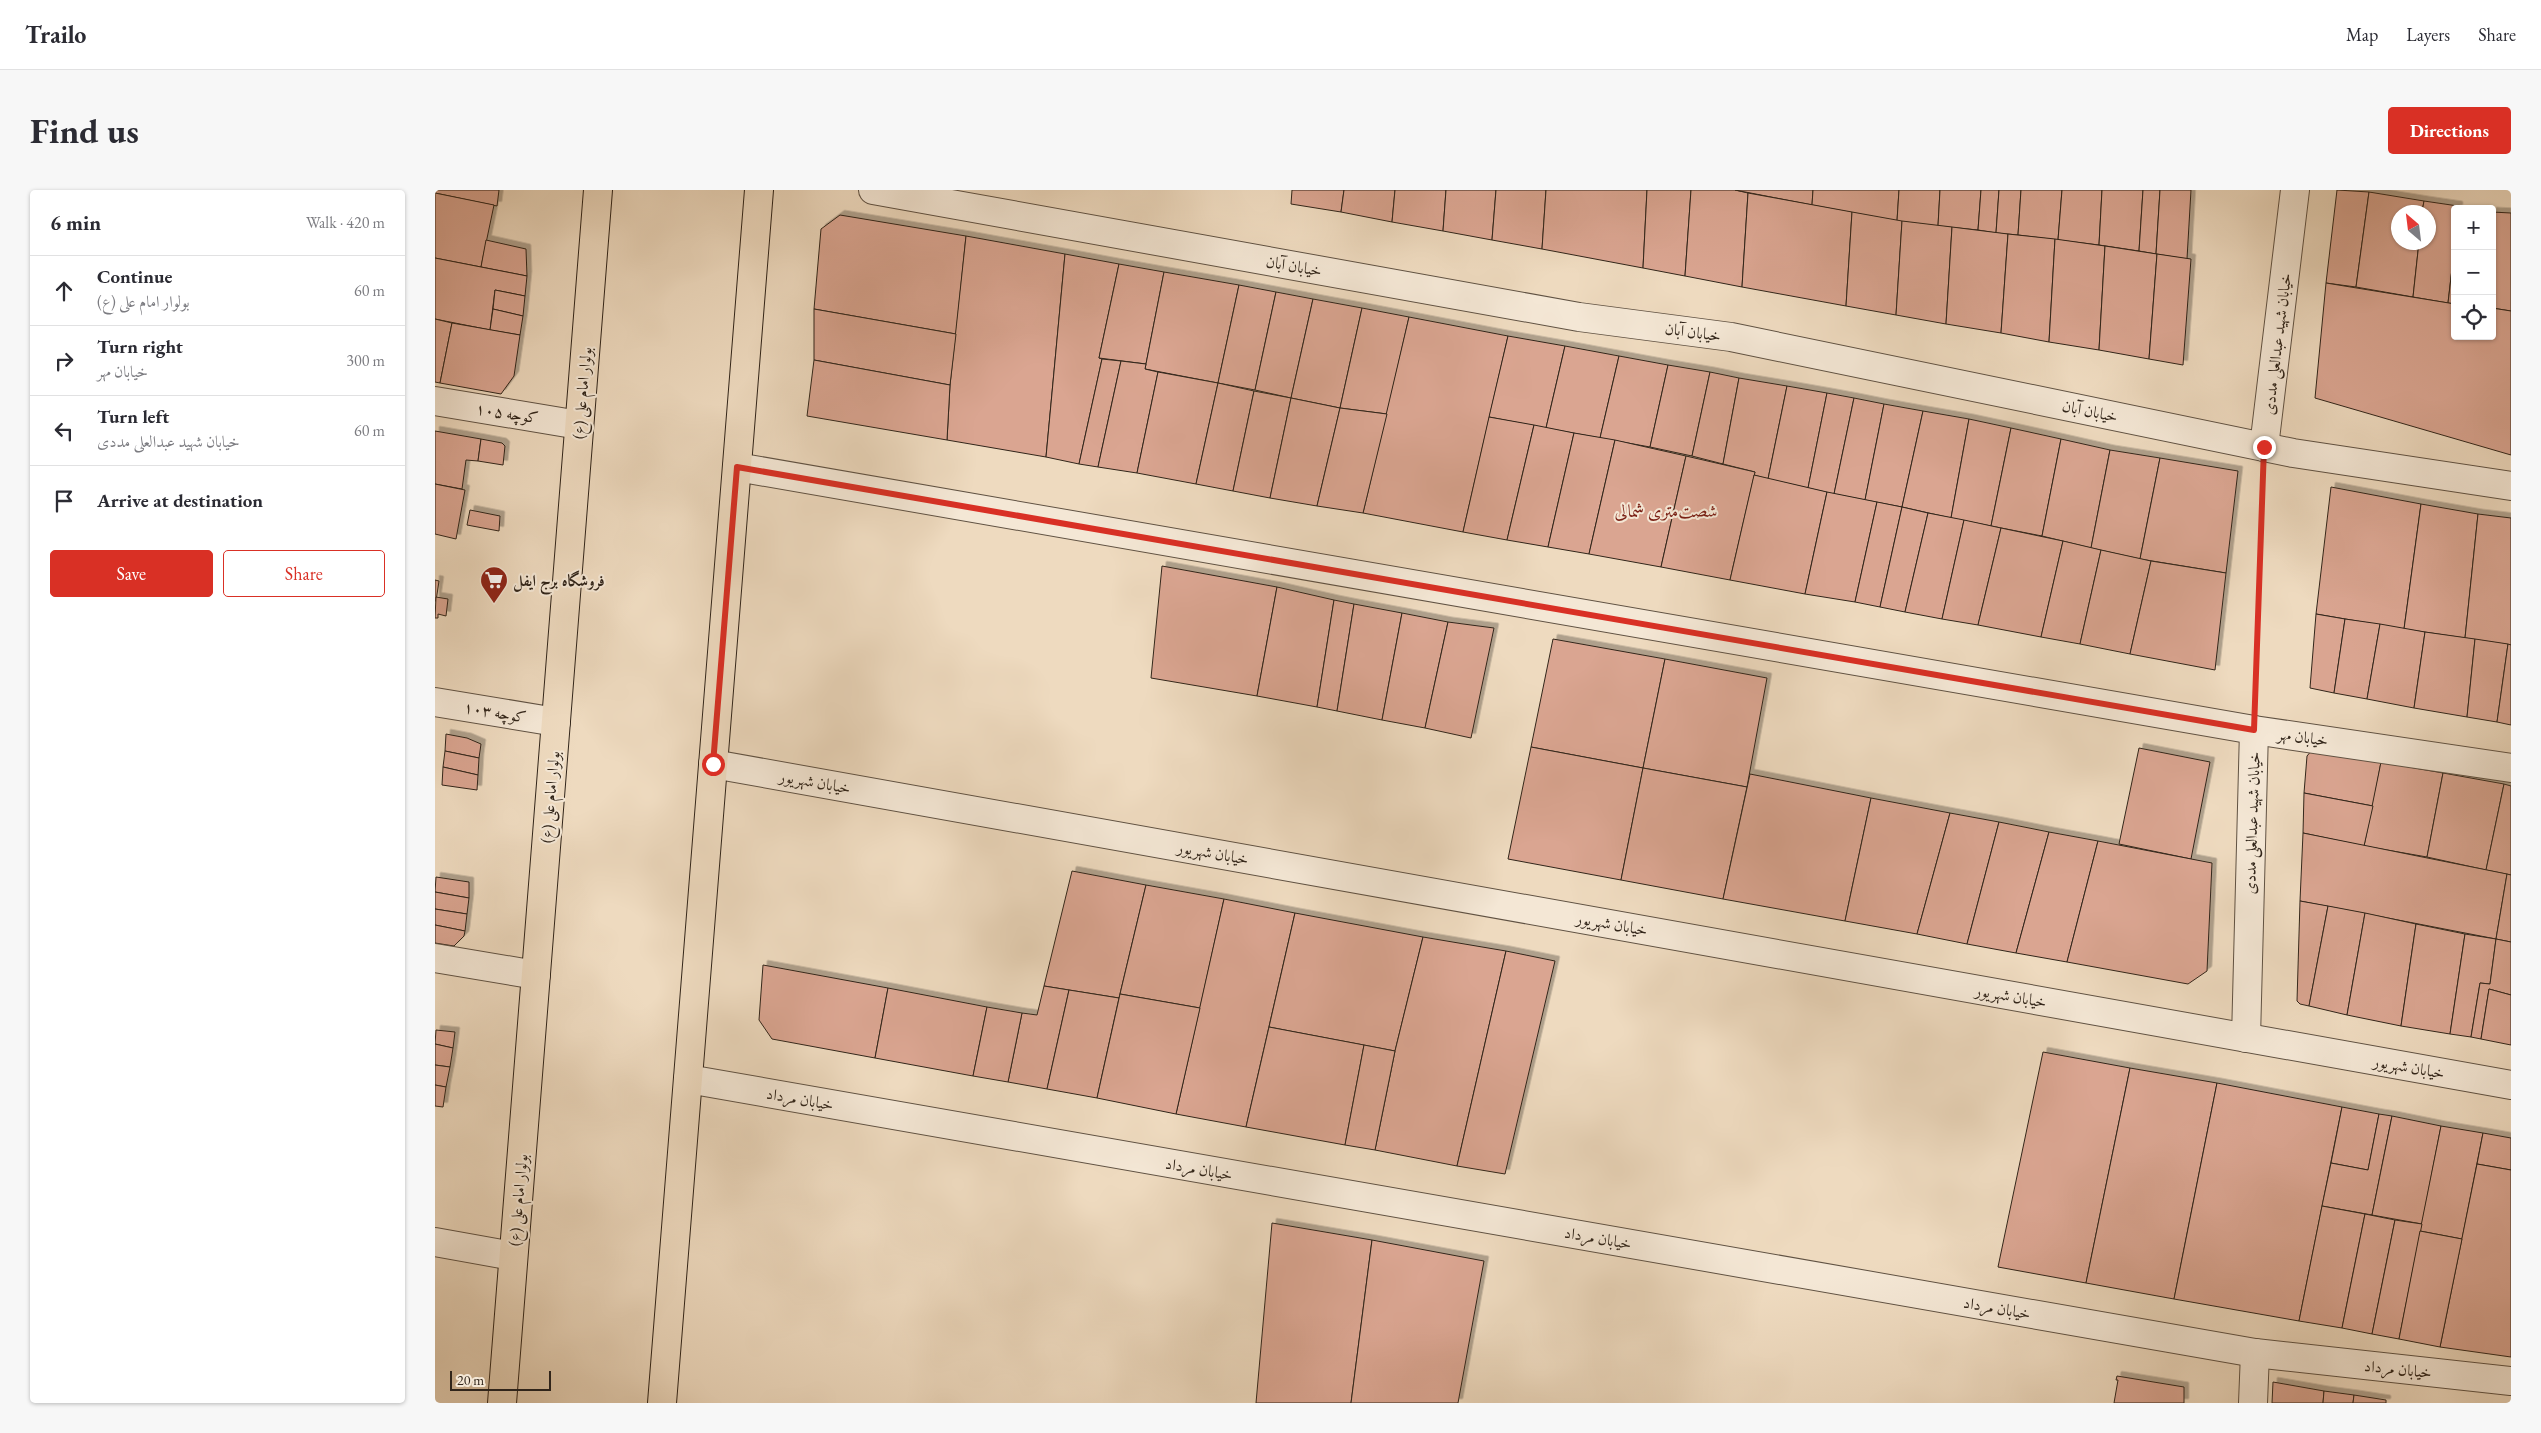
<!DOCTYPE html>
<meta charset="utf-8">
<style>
body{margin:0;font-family:"EB Garamond",Amiri,serif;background:#f7f7f7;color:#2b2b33}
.controls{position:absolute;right:15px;top:15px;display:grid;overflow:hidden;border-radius:5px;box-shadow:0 1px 4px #0004}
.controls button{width:45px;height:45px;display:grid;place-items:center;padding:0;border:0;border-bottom:1px solid #e1e1e2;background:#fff;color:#2b2b33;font:25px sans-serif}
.compass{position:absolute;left:1956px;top:15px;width:45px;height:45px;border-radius:50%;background:#fff;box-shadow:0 1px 4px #0004;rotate:332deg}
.scale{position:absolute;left:15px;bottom:12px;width:101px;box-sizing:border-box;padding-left:5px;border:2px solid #31251a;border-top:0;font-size:14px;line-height:18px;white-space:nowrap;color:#31251a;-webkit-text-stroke:4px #f4e7d5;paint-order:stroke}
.stop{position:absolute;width:15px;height:15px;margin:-11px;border:4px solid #d93025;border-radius:50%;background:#fff}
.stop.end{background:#d93025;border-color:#fff;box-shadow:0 1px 5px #0008}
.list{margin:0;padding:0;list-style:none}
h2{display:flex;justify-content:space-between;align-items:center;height:65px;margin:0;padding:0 20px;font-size:21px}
h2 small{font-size:16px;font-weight:400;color:#7c7c81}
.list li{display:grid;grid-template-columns:32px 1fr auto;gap:15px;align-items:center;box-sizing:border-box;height:70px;padding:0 20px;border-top:1px solid #e1e1e2}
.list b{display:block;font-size:19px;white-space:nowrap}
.list p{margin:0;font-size:16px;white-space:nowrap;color:#7c7c81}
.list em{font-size:16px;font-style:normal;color:#7c7c81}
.actions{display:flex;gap:10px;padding:15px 20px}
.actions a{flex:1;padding:11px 0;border:1px solid #d93025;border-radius:5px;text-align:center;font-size:18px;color:#d93025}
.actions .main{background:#d93025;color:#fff}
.icon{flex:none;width:28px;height:28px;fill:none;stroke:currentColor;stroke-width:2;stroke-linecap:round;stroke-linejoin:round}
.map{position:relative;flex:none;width:2076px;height:1213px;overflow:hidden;border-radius:5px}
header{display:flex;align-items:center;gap:30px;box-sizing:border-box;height:70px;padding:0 25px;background:#fff;border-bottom:1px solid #e1e1e2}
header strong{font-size:24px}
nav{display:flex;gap:28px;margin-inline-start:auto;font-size:18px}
.intro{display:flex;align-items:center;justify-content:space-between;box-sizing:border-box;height:120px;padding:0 30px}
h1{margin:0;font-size:35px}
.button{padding:12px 22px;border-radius:5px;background:#d93025;color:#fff;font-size:18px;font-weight:700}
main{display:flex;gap:30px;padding:0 30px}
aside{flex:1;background:#fff;border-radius:5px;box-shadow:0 1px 4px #0004}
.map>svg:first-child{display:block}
</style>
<header>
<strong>Trailo</strong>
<nav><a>Map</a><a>Layers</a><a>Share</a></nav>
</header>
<div class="intro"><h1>Find us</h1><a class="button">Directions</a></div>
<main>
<aside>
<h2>6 min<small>Walk · 420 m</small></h2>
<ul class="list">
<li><svg class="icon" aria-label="ahead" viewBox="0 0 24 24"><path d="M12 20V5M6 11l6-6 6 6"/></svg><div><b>Continue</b><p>بولوار امام علی (ع)</p></div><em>60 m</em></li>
<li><svg class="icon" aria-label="right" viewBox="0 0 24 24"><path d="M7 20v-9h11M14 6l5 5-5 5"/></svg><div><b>Turn right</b><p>خیابان مهر</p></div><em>300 m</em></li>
<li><svg class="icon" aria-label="left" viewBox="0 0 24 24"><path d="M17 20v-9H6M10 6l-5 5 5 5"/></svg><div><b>Turn left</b><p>خیابان شهید عبدالعلی مددی</p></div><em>60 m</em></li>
<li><svg class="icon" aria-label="arrive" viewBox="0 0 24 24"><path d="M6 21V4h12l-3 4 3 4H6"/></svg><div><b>Arrive at destination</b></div></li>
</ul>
<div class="actions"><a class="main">Save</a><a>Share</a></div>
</aside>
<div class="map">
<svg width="2076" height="1213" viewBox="0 0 2076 1213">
<defs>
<filter id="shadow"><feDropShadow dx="4.5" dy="-4.5" stdDeviation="0" flood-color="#0004"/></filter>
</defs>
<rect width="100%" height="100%" fill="#eedabf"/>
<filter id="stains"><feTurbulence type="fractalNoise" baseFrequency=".004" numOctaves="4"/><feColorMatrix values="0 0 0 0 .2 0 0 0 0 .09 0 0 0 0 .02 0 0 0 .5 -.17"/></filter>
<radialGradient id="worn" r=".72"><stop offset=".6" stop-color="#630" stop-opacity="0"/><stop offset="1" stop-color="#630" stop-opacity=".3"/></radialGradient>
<g fill="#daa591" stroke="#31251a" filter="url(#shadow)">
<polygon points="0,0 64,0 62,16 0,3"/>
<polygon points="857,0 909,0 906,22 856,14"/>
<polygon points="909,0 960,0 957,32 906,22"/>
<polygon points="960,0 1011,0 1008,41 957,32"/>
<polygon points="1011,0 1061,0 1057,50 1008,41"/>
<polygon points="1061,0 1111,0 1107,59 1057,50"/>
<polygon points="1111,0 1212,0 1208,78 1107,59"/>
<polygon points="1212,0 1256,0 1250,86 1208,78"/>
<polygon points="1256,0 1300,0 1313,3 1307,97 1250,86"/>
<polygon points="1300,0 1378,0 1377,15"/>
<polygon points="1378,0 1464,0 1462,31 1377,15"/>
<polygon points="1464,0 1505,0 1503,36 1462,31"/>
<polygon points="1505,0 1546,0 1543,40 1503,36"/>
<polygon points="1546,0 1564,0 1561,43 1543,40"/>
<polygon points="1564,0 1586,0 1583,45 1561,43"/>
<polygon points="1586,0 1627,0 1623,50 1583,45"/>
<polygon points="1627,0 1667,0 1664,55 1623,50"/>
<polygon points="1667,0 1708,0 1704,61 1664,55"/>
<polygon points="1708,0 1725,0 1721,64 1704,61"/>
<polygon points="1725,0 1756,0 1752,69 1721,64"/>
<polygon points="1902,0 1934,2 1921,97 1891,93"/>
<polygon points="1934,2 1989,11 1987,22 1964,22 1964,52 1984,52 1978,107 1921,97"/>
<polygon points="0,3 59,15 46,77 0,68"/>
<polygon points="1313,3 1417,22 1411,116 1307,97"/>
<polygon points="1989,11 2023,16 2023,19 2020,19 2020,53 2013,113 1978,107 1984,52 1994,52 1994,22 1987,22"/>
<polygon points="1417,22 1467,31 1461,125 1411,116"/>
<polygon points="2057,22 2076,23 2076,121 2057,118"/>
<polygon points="405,25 531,46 521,144 379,119 386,39"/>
<polygon points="1467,31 1517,37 1511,134 1461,125"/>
<polygon points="1517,37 1573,44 1566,143 1511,134"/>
<polygon points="1573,44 1620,49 1614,152 1566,143"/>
<polygon points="531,46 630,64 611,267 512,250 515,195"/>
<polygon points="1620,49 1670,56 1664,160 1614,152"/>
<polygon points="51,50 91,59 92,86 46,77"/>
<polygon points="2020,53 2020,114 2013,113"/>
<polygon points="1670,56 1722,64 1714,169 1664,160"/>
<polygon points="630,64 684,74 664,168 667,169 644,274 611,267"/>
<polygon points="1722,64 1756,69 1748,175 1714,169"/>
<polygon points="0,68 92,86 90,106 60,100 55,140 0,129"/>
<polygon points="684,74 729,82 711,174 664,168"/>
<polygon points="729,82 804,95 783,193 710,179"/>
<polygon points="1891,93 2020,114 2020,146 2057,146 2057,118 2076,121 2076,265 1880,208"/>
<polygon points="804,95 841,102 820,200 783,193"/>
<polygon points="60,100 90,106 88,126 58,119"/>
<polygon points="841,102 878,109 856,208 820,200"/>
<polygon points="878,109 927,118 905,218 856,208"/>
<polygon points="927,118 974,127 952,224 905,218"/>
<polygon points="58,119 88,126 85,145 55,140"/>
<polygon points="379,119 521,144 515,195 379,170"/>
<polygon points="974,127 1073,146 1028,342 928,323"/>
<polygon points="0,129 17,133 5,193 0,192"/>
<polygon points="17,133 85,145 79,186 66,204 5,193"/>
<polygon points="1073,146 1130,156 1111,238 1054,227"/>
<polygon points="1130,156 1184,166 1165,248 1111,238"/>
<polygon points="1184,166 1233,175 1215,257 1165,248"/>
<polygon points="667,169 686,171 663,277 644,274"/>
<polygon points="379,170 515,195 512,250 372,226"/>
<polygon points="686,171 711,174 710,179 723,182 702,283 663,277"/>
<polygon points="1233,175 1275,182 1257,266 1215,257"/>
<polygon points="723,182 783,193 761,294 702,283"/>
<polygon points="1275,182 1304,188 1288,274 1257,266"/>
<polygon points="1304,188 1352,196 1333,289 1319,285 1320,282 1288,274"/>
<polygon points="783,193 819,201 798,301 761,294"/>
<polygon points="1352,196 1392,203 1373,298 1333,289"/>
<polygon points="819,201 856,208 835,308 798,301"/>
<polygon points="1392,203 1419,208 1399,304 1373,298"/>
<polygon points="856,208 905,218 882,316 835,308"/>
<polygon points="1419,208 1449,214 1430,310 1399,304"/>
<polygon points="1449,214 1488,221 1467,317 1430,310"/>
<polygon points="905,218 952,224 928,323 882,316"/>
<polygon points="1488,221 1534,229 1516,328 1467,317"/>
<polygon points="1054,227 1099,235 1072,350 1028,342"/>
<polygon points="1534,229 1576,238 1556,336 1516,328"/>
<polygon points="1099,235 1139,243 1113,357 1072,350"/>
<polygon points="1576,238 1626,249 1607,346 1556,336"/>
<polygon points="0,241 46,249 43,271 31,270 27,299 0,294"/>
<polygon points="1139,243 1180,250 1154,364 1113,357"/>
<polygon points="46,249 67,253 70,256 68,275 43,271"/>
<polygon points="1626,249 1675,260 1656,358 1607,346"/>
<polygon points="1180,250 1251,266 1226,377 1154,364"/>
<polygon points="1675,260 1725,268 1705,369 1656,358"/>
<polygon points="1251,266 1320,282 1295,390 1226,377"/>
<polygon points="1725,268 1803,281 1791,383 1705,369"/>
<polygon points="1319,285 1392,302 1370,404 1295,390"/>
<polygon points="0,294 30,300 21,349 0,344"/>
<polygon points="1896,297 1986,314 1969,439 1881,424"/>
<polygon points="1392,302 1442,312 1420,412 1370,404"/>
<polygon points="1442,312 1467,317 1445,417 1420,412"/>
<polygon points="1986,314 2043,324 2030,448 1969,439"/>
<polygon points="1467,317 1493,323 1470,422 1445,417"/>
<polygon points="35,320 65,326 64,341 32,335"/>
<polygon points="1493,323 1529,330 1507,429 1470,422"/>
<polygon points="2043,324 2076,328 2076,455 2030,448"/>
<polygon points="1529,330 1566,338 1543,435 1507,429"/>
<polygon points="1566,338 1628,351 1606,447 1543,435"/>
<polygon points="1628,351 1666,360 1645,454 1606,447"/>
<polygon points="1666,360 1716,371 1695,464 1645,454"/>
<polygon points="1716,371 1791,383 1780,480 1695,464"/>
<polygon points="727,376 842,397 822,506 716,488"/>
<polygon points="0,390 4,391 1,411 0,411"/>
<polygon points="842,397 899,410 882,517 822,506"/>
<polygon points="1,407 13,409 11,426 3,424 3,428 0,428"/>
<polygon points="899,410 919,414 902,521 882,517"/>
<polygon points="919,414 967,423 947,530 902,521"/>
<polygon points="967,423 1013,432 990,538 947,530"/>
<polygon points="1881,424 1910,429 1899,503 1875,498"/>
<polygon points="1910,429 1945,434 1932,509 1899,503"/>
<polygon points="1013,432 1059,438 1036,548 990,538"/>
<polygon points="1945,434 1990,442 1979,518 1932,509"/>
<polygon points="1990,442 2040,449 2032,527 1979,518"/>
<polygon points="1118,449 1230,469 1208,578 1096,557"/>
<polygon points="2040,449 2073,454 2062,532 2032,527"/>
<polygon points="2073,454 2076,455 2076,535 2062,532"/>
<polygon points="1230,469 1332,488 1312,597 1208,578"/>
<polygon points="11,544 32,548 46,554 44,568 10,561"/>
<polygon points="1096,557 1208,578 1186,690 1073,669"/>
<polygon points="1704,558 1775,572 1756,669 1684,654"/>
<polygon points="1877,560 1946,572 1938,616 1869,603 1872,566"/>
<polygon points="10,561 44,568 43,585 8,577"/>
<polygon points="1946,572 2008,583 1992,667 1929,656"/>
<polygon points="8,577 43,585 42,600 7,595"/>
<polygon points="1208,578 1312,597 1288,709 1186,690"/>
<polygon points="2008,583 2069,594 2051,680 1992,667"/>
<polygon points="1315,584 1436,608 1410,731 1288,709"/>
<polygon points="2069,594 2076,596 2076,685 2051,680"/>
<polygon points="1869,603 1938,616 1929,656 1868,643"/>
<polygon points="1436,608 1515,623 1482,744 1410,731"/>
<polygon points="1515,623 1564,632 1532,754 1482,744"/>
<polygon points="1564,632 1614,642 1581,763 1532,754"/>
<polygon points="1614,642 1663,651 1632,772 1581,763"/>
<polygon points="1868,643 2072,684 2061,749 1865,711"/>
<polygon points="1663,651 1777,673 1772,781 1753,794 1632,772"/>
<polygon points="637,681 711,695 684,808 609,796"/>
<polygon points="2072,684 2076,685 2076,752 2061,749"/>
<polygon points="1,687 34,692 34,708 0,702"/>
<polygon points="711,695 789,709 765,818 685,804"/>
<polygon points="0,702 34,708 32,724 0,719"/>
<polygon points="789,709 860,723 811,937 741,924"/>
<polygon points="1865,711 1893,716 1874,816 1865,814 1862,811"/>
<polygon points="1893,716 1930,723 1912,825 1874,816"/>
<polygon points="0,719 32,724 30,741 0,735"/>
<polygon points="860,723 988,747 960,861 834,837"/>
<polygon points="1930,723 1981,734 1966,836 1912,825"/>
<polygon points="1981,734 2030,744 2015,844 1966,836"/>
<polygon points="0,735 30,741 29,746 19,756 0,753"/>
<polygon points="2030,744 2061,749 2055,794 2045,793 2036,847 2015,844"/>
<polygon points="988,747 1071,761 1022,976 940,960 960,861"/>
<polygon points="2061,749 2076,752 2076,805 2054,799 2046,849 2036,847 2045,793 2055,794"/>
<polygon points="1071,761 1120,771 1070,984 1022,976"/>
<polygon points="328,775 453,798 440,868 337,849 324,830"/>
<polygon points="609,796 634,800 612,899 573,892 587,823 602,825"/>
<polygon points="453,798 552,817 538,886 440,868"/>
<polygon points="2054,799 2076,805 2076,855 2046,849"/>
<polygon points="634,800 684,808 662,908 612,899"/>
<polygon points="685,804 765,818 741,924 662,908"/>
<polygon points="552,817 587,823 573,892 538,886"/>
<polygon points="834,837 929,855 910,955 811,937"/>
<polygon points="1,840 20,842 18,858 0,854"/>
<polygon points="0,854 18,858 15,877 0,875"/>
<polygon points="929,855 960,861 940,960 910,955"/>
<polygon points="1608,862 1695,878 1651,1093 1563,1077"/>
<polygon points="0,875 15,877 11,897 0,895"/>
<polygon points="1695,878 1782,893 1739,1109 1651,1093"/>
<polygon points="1782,893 1907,917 1864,1131 1739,1109"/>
<polygon points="0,895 11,897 8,917 0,916"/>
<polygon points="1907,917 1944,924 1933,980 1896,973"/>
<polygon points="1944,924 1957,926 1937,1025 1887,1016 1896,973 1933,980"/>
<polygon points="1957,926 2006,936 1987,1034 1937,1025"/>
<polygon points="2006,936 2048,943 2027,1049 1985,1041"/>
<polygon points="2048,943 2076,948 2076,980 2042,974"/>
<polygon points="2042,974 2076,980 2076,1167 2005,1157"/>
<polygon points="1887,1016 1930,1024 1907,1138 1864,1131"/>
<polygon points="1930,1024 1960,1030 1937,1144 1907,1138"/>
<polygon points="1960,1030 1987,1034 1964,1149 1937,1144"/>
<polygon points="837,1033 937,1050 916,1213 821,1213"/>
<polygon points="1985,1041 2027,1049 2005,1157 1964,1149"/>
<polygon points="937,1050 1049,1071 1023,1213 916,1213"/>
<polygon points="1682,1186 1749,1197 1749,1213 1679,1213 1683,1190 1681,1190"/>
<polygon points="1838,1192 1889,1201 1888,1213 1837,1213"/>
<polygon points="1889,1201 1919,1205 1918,1213 1888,1213"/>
<polygon points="1919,1205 1951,1210 1951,1213 1918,1213"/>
</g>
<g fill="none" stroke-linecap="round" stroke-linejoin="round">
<g stroke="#605243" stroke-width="30">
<g id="minor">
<polyline points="438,0 1144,127 1296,147 1858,263 2076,296"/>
<polyline points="0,211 144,235"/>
<polyline points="1829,257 1860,0"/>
<polyline points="302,277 1819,540 2076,578"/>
<polyline points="0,512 121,532"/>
<polyline points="278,574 2076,895"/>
<polyline points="0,768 101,785"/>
<polyline points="1811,848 1819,540"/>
<polyline points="253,889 1820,1163 2076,1191"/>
<polyline points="0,1052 78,1066"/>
<polyline points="1818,1213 1820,1163"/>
</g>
</g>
<g stroke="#31251a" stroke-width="30">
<g id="major">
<polyline points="67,1213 163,0"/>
<polyline points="227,1213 324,0"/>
</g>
</g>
<polyline stroke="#31251a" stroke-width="3" stroke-dasharray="1 2.5" stroke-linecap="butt" points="1820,509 1828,287"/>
<use href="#minor" stroke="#f4e7d5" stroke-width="28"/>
<use href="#major" stroke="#eedabf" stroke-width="28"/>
</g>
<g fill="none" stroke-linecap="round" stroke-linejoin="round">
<polyline stroke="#d93025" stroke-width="6" points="278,574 302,277 1819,540 1829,257"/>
</g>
<defs>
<g id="supermarket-pin" transform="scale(1.4375)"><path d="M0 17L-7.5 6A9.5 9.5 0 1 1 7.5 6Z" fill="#8f2418" stroke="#f4e7d5"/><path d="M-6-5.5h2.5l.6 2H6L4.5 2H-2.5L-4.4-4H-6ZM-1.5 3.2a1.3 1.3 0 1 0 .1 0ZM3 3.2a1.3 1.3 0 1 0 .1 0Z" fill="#fff"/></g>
</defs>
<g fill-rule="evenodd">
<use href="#supermarket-pin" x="59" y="390"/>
</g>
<g text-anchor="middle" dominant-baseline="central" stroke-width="4" stroke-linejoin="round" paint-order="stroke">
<g font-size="16" fill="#31251a" stroke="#f4e7d5">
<text transform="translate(859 76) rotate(10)">خیابان آبان</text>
<text transform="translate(1258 142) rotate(8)">خیابان آبان</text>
<text transform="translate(1842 154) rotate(-83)">خیابان شهید عبدالعلی مددی</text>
<text transform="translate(147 203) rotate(-85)">بولوار امام علی (ع)</text>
<text transform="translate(1655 221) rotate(12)">خیابان آبان</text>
<text transform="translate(72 223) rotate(9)">کوچه ۱۰۵</text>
<text transform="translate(60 522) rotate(10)">کوچه ۱۰۳</text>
<text transform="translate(1868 547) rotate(8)">خیابان مهر</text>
<text transform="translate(380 592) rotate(10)">خیابان شهریور</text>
<text transform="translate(115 607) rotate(-85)">بولوار امام علی (ع)</text>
<text transform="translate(1817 633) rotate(-88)">خیابان شهید عبدالعلی مددی</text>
<text transform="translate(778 663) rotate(10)">خیابان شهریور</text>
<text transform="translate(1177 734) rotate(10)">خیابان شهریور</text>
<text transform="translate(1576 806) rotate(10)">خیابان شهریور</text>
<text transform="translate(1974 877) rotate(10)">خیابان شهریور</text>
<text transform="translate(365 909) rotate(10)">خیابان مرداد</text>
<text transform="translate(764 979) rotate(10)">خیابان مرداد</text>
<text transform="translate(83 1010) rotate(-85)">بولوار امام علی (ع)</text>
<text transform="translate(1163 1048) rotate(10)">خیابان مرداد</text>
<text transform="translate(1562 1118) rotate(10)">خیابان مرداد</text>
<text transform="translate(1963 1179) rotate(6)">خیابان مرداد</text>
</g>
<g font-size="16" font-weight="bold" fill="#31251a" stroke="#f4e7d5" text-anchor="start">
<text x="78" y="390">فروشگاه برج ایفل</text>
</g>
<g font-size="18" fill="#7a1f14" stroke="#f4e7d5">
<text x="1231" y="320">شصت‌متری شمالی</text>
</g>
</g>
<rect width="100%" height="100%" filter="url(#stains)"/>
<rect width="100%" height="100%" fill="url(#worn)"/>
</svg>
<div class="controls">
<button>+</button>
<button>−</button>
<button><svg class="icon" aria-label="locate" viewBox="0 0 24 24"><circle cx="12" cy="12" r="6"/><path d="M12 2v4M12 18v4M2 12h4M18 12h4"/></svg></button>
</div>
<svg class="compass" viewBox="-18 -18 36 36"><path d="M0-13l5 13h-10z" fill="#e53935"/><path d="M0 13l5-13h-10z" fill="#7c7c81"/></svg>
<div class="scale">20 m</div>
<div class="stop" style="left:278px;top:574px"></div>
<div class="stop end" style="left:1829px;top:257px"></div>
</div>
</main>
